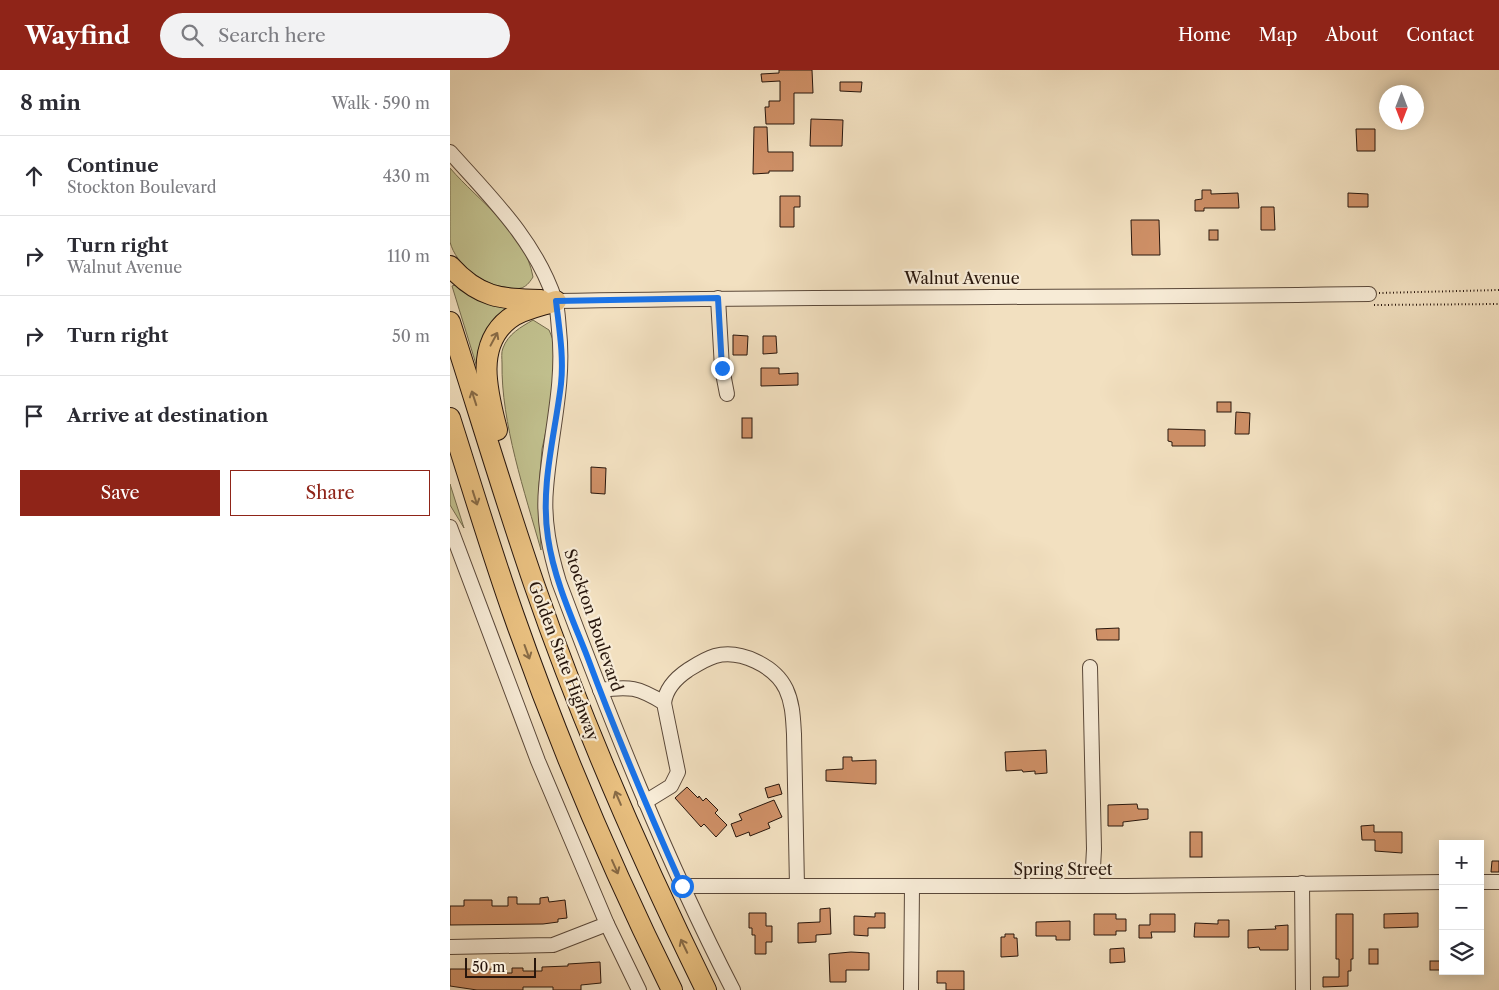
<!DOCTYPE html>
<meta charset="utf-8">
<style>
body{margin:0;font-family:"Libre Caslon Text",serif;background:#f2f2f3;color:#2b2b33}
.controls{position:absolute;right:15px;bottom:15px;display:grid;overflow:hidden;border-radius:0px;box-shadow:0 2px 12px #0003}
.controls button{width:45px;height:45px;display:grid;place-items:center;padding:0;border:0;border-bottom:1px solid #e1e1e2;background:#fff;color:#2b2b33;font:25px sans-serif}
.compass{position:absolute;left:929px;top:15px;width:45px;height:45px;border-radius:50%;background:#fff;box-shadow:0 2px 12px #0003;rotate:180deg}
.scale{position:absolute;left:15px;bottom:12px;width:71px;box-sizing:border-box;padding-left:5px;border:2px solid #28160c;border-top:0;font-size:14px;line-height:18px;white-space:nowrap;color:#28160c;-webkit-text-stroke:4px #f7ebd6;paint-order:stroke}
.stop{position:absolute;width:15px;height:15px;margin:-11px;border:4px solid #1a73e8;border-radius:50%;background:#fff}
.stop.end{background:#1a73e8;border-color:#fff;box-shadow:0 1px 5px #0008}
.list{margin:0;padding:0;list-style:none}
h2{display:flex;justify-content:space-between;align-items:center;height:65px;margin:0;padding:0 20px;font-size:21px}
h2 small{font-size:16px;font-weight:400;color:#7c7c81}
.list li{display:grid;grid-template-columns:32px 1fr auto;gap:15px;align-items:center;box-sizing:border-box;height:80px;padding:0 20px;border-top:1px solid #e1e1e2}
.list b{display:block;font-size:19px;white-space:nowrap}
.list p{margin:0;font-size:16px;white-space:nowrap;color:#7c7c81}
.list em{font-size:16px;font-style:normal;color:#7c7c81}
.actions{display:flex;gap:10px;padding:15px 20px}
.actions a{flex:1;padding:11px 0;border:1px solid #8f2418;border-radius:0px;text-align:center;font-size:18px;color:#8f2418}
.actions .main{background:#8f2418;color:#fff}
.icon{flex:none;width:28px;height:28px;fill:none;stroke:currentColor;stroke-width:2;stroke-linecap:round;stroke-linejoin:round}
.map{position:relative;flex:none;width:1049px;height:920px;overflow:hidden}
header{display:flex;align-items:center;gap:30px;box-sizing:border-box;height:70px;padding:0 25px;background:#8f2418;color:#fff}
header strong{font-size:24px}
nav{display:flex;gap:28px;margin-inline-start:auto;font-size:18px}
.search{width:350px;height:45px;background:#f2f2f3;display:flex;align-items:center;gap:12px;box-sizing:border-box;padding:0 18px;border-radius:28px;color:#7c7c81;font-size:19px}
main{display:flex}
aside{flex:1;background:#fff}
.map>svg:first-child{display:block}
</style>
<header>
<strong>Wayfind</strong>
<div class="search"><svg class="icon" aria-label="search" viewBox="0 0 24 24"><circle cx="10" cy="10" r="6"/><path d="M15 15l6 6"/></svg>Search here</div>
<nav><a>Home</a><a>Map</a><a>About</a><a>Contact</a></nav>
</header>
<main>
<aside>
<h2>8 min<small>Walk · 590 m</small></h2>
<ul class="list">
<li><svg class="icon" aria-label="ahead" viewBox="0 0 24 24"><path d="M12 20V5M6 11l6-6 6 6"/></svg><div><b>Continue</b><p>Stockton Boulevard</p></div><em>430 m</em></li>
<li><svg class="icon" aria-label="right" viewBox="0 0 24 24"><path d="M7 20v-9h11M14 6l5 5-5 5"/></svg><div><b>Turn right</b><p>Walnut Avenue</p></div><em>110 m</em></li>
<li><svg class="icon" aria-label="right" viewBox="0 0 24 24"><path d="M7 20v-9h11M14 6l5 5-5 5"/></svg><div><b>Turn right</b></div><em>50 m</em></li>
<li><svg class="icon" aria-label="arrive" viewBox="0 0 24 24"><path d="M6 21V4h12l-3 4 3 4H6"/></svg><div><b>Arrive at destination</b></div></li>
</ul>
<div class="actions"><a class="main">Save</a><a>Share</a></div>
</aside>
<div class="map">
<svg width="1049" height="920" viewBox="0 0 1049 920">
<rect width="100%" height="100%" fill="#f2e0c0"/>
<filter id="stains"><feTurbulence type="fractalNoise" baseFrequency=".004" numOctaves="4"/><feColorMatrix values="0 0 0 0 .2 0 0 0 0 .09 0 0 0 0 .02 0 0 0 .5 -.17"/></filter>
<radialGradient id="worn" r=".72"><stop offset=".6" stop-color="#630" stop-opacity="0"/><stop offset="1" stop-color="#630" stop-opacity=".3"/></radialGradient>
<g fill="#c1c08e" stroke="#746b4d">
<path d="M0 98C29 132 75 161 83 207 75 220 69 220 54 217 32 214 6 195 0 172 0 156 0 117 0 98Z"/>
<polygon points="8,214 65,237 33,317 2,216"/>
<path d="M83 250 99 260 104 272 105 320 92 379 89 416 91 480C75 423 51 353 52 293 52 289 51 282 53 278 58 264 71 257 83 250Z"/>
<polygon points="0,414 14,458 0,435"/>
</g>
<g fill="#cf9067" stroke="#28160c">
<polygon points="329,0 362,0 363,23 344,23 344,54 316,54 315,37 319,37 319,31 330,31 330,11 312,12 311,4 329,3"/>
<polygon points="390,12 412,12 411,22 390,21"/>
<polygon points="361,49 393,50 392,76 360,76"/>
<polygon points="304,57 317,57 318,82 343,82 343,101 319,101 319,103 303,104"/>
<polygon points="906,59 925,59 925,81 907,81"/>
<polygon points="752,120 761,120 761,124 788,123 789,138 754,138 754,141 745,141 745,130 752,129"/>
<polygon points="898,123 918,124 918,137 898,137"/>
<polygon points="330,126 350,126 350,137 344,137 344,157 330,157"/>
<polygon points="811,137 824,137 825,160 811,160"/>
<polygon points="681,150 709,150 710,185 682,185"/>
<rect x="759" y="160" width="9" height="10"/>
<polygon points="283,265 298,266 297,285 283,285"/>
<polygon points="313,266 326,266 327,283 313,284"/>
<polygon points="311,298 329,298 329,304 348,303 348,315 311,316"/>
<rect x="767" y="332" width="14" height="10"/>
<polygon points="786,342 800,343 799,364 785,364"/>
<rect x="292" y="348" width="10" height="20"/>
<polygon points="718,359 755,360 755,376 722,376 722,372 718,371"/>
<polygon points="141,397 156,398 155,424 141,423"/>
<polygon points="669,558 669,570 647,570 646,559"/>
<polygon points="596,680 597,703 585,704 585,701 573,702 572,700 556,701 555,682"/>
<polygon points="393,687 402,687 402,691 426,690 426,714 376,711 376,700 393,699"/>
<polygon points="329,714 332,724 318,728 315,718"/>
<polygon points="237,717 248,728 249,726 253,731 256,728 268,740 265,743 277,755 266,767 254,754 251,757 225,728"/>
<polygon points="324,730 332,747 318,753 320,758 300,766 299,762 286,767 281,754 292,750 289,744"/>
<polygon points="687,734 688,739 698,739 698,749 673,752 673,756 658,756 658,735"/>
<polygon points="924,755 924,762 952,762 952,783 925,781 925,770 912,770 911,756"/>
<rect x="740" y="762" width="12" height="25"/>
<polygon points="1042,791 1049,791 1049,802 1041,802"/>
<polygon points="58,827 67,827 67,834 90,834 90,828 98,827 99,832 115,830 117,848 108,849 108,852 93,854 0,855 0,836 14,836 14,830 42,830 42,836 58,836"/>
<polygon points="380,838 381,864 366,865 366,872 348,873 348,853 370,852 370,839"/>
<polygon points="299,843 316,843 316,856 322,856 322,872 316,872 316,884 305,884 305,865 302,865 302,858 299,858"/>
<polygon points="425,843 435,843 435,858 418,858 418,866 404,865 404,846 425,847"/>
<polygon points="968,843 968,857 934,858 934,844"/>
<polygon points="644,844 666,844 666,849 676,849 676,861 666,861 666,865 644,865"/>
<polygon points="700,844 725,844 725,862 701,862 702,868 689,868 689,855 700,855"/>
<polygon points="886,844 903,844 903,889 901,889 901,901 898,901 898,916 873,917 873,907 889,907 889,889 886,889"/>
<polygon points="768,850 779,850 779,867 744,867 745,853 768,854"/>
<polygon points="620,851 620,870 606,870 606,866 586,866 586,852"/>
<polygon points="838,855 838,880 810,880 809,877 798,878 798,860 826,859 825,856"/>
<polygon points="555,864 564,864 564,868 567,868 568,886 551,887 551,867 555,867"/>
<polygon points="674,878 675,892 660,893 660,879"/>
<rect x="919" y="879" width="9" height="15"/>
<polygon points="401,882 419,883 419,900 396,900 396,912 380,912 379,884"/>
<rect x="980" y="891" width="13" height="9"/>
<polygon points="150,892 151,913 131,915 131,920 103,920 103,917 73,917 73,920 27,920 0,916 0,899 41,899 41,903 62,903 62,898 73,898 73,901 92,901 92,897 118,896 118,894"/>
<polygon points="487,901 514,901 514,920 496,920 496,913 487,913"/>
</g>
<g fill="none" stroke-linecap="round" stroke-linejoin="round">
<g stroke="#5a4839" stroke-width="16">
<g id="minor">
<path d="M0 82C41 128 85 170 105 230 108 239 108 250 109 260 115 314 100 365 96 419 93 451 100 482 109 512 161 651 215 788 283 920"/>
<polyline points="268,228 272,298 277,324"/>
<path d="M106 231C377 226 648 228 919 224"/>
<polyline points="0,457 88,691 157,854 189,920"/>
<polyline points="640,597 644,779 642,816"/>
<path d="M150 620C180 616 188 617 214 633L228 702 221 716 195 732"/>
<path d="M214 633C216 618 226 608 238 600 246 595 255 589 265 586 290 579 325 596 336 619 343 634 343 649 344 664L347 816"/>
<polyline points="1030,812 1049,812"/>
<polyline points="852,813 853,920"/>
<polyline points="233,816 676,816 993,812"/>
<polyline points="0,877 103,875 157,854"/>
<polyline points="461,920 462,817"/>
</g>
</g>
<g stroke="#28160c" stroke-width="22">
<g id="highway">
<path d="M0 196C29 228 50 229 91 230"/>
<path d="M0 252C28 339 54 427 84 514 132 653 191 788 256 920"/>
<path d="M0 348C21 414 41 481 64 546 109 674 162 799 222 920"/>
<path d="M47 360C38 324 24 276 59 249 72 239 91 236 106 231"/>
</g>
</g>
<g stroke="#28160c" stroke-width="2" stroke-dasharray="1 2.5" stroke-linecap="butt">
<polyline points="929,223 1049,220"/>
<polyline points="924,235 1049,234"/>
</g>
<use href="#minor" stroke="#f7ebd6" stroke-width="14"/>
<use href="#highway" stroke="#e9c080" stroke-width="20"/>
</g>
<defs><path id="oneway-shaft" d="M-6 0H5M1.5-3L5.5 0L1.5 3" fill="none" stroke-width="1.6" stroke-linecap="round" stroke-linejoin="round" transform="scale(1.25)"/></defs>
<g stroke="#886b46">
<use href="#oneway-shaft" transform="translate(44 269) rotate(-62)"/>
<use href="#oneway-shaft" transform="translate(24 328) rotate(-108)"/>
<use href="#oneway-shaft" transform="translate(25 428) rotate(72)"/>
<use href="#oneway-shaft" transform="translate(77 582) rotate(70)"/>
<use href="#oneway-shaft" transform="translate(168 728) rotate(-113)"/>
<use href="#oneway-shaft" transform="translate(165 797) rotate(66)"/>
<use href="#oneway-shaft" transform="translate(234 876) rotate(-116)"/>
</g>
<g fill="none" stroke-linecap="round" stroke-linejoin="round">
<path stroke="#1a73e8" stroke-width="6" d="M232 816C198 740 166 664 137 586 122 548 104 509 98 468 90 416 105 365 111 314 114 286 109 258 106 231L268 228 272 298"/>
</g>
<g text-anchor="middle" dominant-baseline="central" stroke-width="4.5" stroke-linejoin="round" paint-order="stroke">
<g font-size="16" fill="#28160c" stroke="#f7ebd6">
<text x="512" y="208">Walnut Avenue</text>
<text transform="translate(144 550) rotate(71)">Stockton Boulevard</text>
<text transform="translate(114 591) rotate(69)">Golden State Highway</text>
<text x="613" y="799">Spring Street</text>
</g>
</g>
<rect width="100%" height="100%" filter="url(#stains)"/>
<rect width="100%" height="100%" fill="url(#worn)"/>
</svg>
<div class="controls">
<button>+</button>
<button>−</button>
<button><svg class="icon" aria-label="layers" viewBox="0 0 24 24"><path d="M12 4l9 5-9 5-9-5zM3 14l9 5 9-5"/></svg></button>
</div>
<svg class="compass" viewBox="-18 -18 36 36"><path d="M0-13l5 13h-10z" fill="#e53935"/><path d="M0 13l5-13h-10z" fill="#7c7c81"/></svg>
<div class="scale">50 m</div>
<div class="stop" style="left:232px;top:816px"></div>
<div class="stop end" style="left:272px;top:298px"></div>
</div>
</main>
